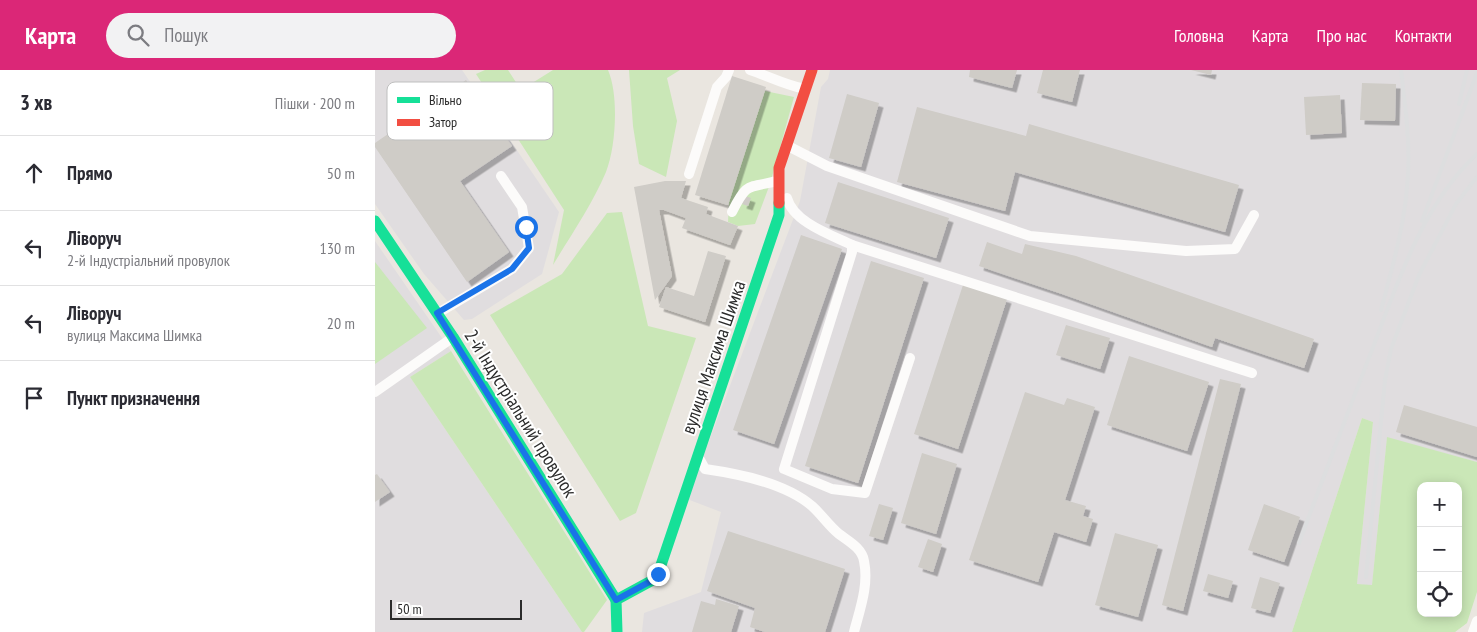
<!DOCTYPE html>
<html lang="uk">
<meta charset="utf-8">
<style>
body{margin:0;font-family:"PT Sans Narrow",sans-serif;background:#f2f2f3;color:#2b2b33}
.controls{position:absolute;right:15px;bottom:15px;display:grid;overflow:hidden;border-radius:10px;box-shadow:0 2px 12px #0003}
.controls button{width:45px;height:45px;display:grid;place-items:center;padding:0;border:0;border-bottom:1px solid #e1e1e2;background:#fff;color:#2b2b33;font:25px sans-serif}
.scale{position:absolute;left:15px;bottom:12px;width:132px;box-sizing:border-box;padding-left:5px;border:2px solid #2b2b2b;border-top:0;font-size:14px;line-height:18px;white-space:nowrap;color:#2b2b2b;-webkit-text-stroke:4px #fff;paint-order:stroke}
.stop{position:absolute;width:15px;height:15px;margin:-11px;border:4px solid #1a73e8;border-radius:50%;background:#fff}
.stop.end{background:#1a73e8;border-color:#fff;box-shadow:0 1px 5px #0008}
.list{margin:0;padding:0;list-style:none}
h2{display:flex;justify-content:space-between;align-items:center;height:65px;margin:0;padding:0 20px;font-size:21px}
h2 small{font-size:16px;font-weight:400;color:#7c7c81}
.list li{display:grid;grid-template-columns:32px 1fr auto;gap:15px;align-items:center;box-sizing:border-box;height:75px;padding:0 20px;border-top:1px solid #e1e1e2}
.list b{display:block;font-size:19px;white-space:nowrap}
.list p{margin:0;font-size:16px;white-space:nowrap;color:#7c7c81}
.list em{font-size:16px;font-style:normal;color:#7c7c81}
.icon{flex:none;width:28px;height:28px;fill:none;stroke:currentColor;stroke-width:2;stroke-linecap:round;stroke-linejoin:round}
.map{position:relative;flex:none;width:1102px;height:562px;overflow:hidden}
header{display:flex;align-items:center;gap:30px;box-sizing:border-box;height:70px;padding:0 25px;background:#db2777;color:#fff}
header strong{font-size:24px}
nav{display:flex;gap:28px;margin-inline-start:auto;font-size:18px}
.search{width:350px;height:45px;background:#f2f2f3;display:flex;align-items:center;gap:12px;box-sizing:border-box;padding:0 18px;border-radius:28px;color:#7c7c81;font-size:19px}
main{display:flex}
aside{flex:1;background:#fff}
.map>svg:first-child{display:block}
</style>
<header>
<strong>Карта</strong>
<div class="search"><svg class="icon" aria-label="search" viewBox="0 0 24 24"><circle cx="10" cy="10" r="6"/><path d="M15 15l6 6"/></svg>Пошук</div>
<nav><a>Головна</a><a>Карта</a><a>Про нас</a><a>Контакти</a></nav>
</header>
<main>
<aside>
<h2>3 хв<small>Пішки · 200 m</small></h2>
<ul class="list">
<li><svg class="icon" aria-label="ahead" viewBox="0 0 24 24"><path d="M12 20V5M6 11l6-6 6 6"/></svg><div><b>Прямо</b></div><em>50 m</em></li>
<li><svg class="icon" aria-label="left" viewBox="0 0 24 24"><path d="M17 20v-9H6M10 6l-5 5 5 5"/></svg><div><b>Ліворуч</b><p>2-й Індустріальний провулок</p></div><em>130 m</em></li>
<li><svg class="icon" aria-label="left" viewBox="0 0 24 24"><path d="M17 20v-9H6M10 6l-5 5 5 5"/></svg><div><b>Ліворуч</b><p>вулиця Максима Шимка</p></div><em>20 m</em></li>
<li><svg class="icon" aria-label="arrive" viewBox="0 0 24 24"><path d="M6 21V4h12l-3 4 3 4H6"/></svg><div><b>Пункт призначення</b></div></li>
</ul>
</aside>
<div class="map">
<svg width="1102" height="562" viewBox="0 0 1102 562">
<defs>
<filter id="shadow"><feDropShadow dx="4.5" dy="4.5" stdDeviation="0" flood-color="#0004"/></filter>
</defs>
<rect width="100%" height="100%" fill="#eae6e0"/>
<g fill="#e0dddf">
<polygon points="0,0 87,0 184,142 167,204 97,249 89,250 49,204 0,134"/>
<polygon points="455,0 1102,0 1102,392 1012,368 997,516 982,514 998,352 987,348 917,562 267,562 269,543 326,522 346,442 312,429 425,131 446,17 453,9"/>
<polygon points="0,171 76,281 35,307 207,562 0,562"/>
</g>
<g fill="#cae7b7" fill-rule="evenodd">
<path d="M110 0H133L146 20 178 0H233C244 25 241 77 231 102 217 135 196 165 178 195L189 140 101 4Z"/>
<polygon points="254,0 305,0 292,8 302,51 291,107 264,94 258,56"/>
<polygon points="390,21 419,27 395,114 380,154 363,156 353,152 354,132"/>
<polygon points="247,142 273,256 321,268 261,443 245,451 115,245 187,204 232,143"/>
<polygon points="0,192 52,258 0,294"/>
<polygon points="76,281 232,530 209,562 207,562 35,307"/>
<path d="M987 348 998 352 982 514 997 515 1012 367 1102 392V522L1092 553 1080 562H917ZM1046 416H1083V543H1046Z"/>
</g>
<g fill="#cfccc7" filter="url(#shadow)">
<polygon points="595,0 642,0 637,18 594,7"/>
<polygon points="668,0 705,0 697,32 662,23"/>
<polygon points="816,0 837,0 836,5"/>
<polygon points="357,6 391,17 353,135 320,125"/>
<polygon points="91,10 137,76 85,111 134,182 92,212 0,77 0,73"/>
<polygon points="987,13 1021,14 1020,51 985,50"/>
<polygon points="472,24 504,33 486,97 454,88"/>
<polygon points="965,25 967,63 931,65 929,27"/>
<polygon points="542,37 651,66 654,54 864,115 850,162 640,102 630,141 522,112"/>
<polygon points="290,111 311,111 306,128 333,137 331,144 363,156 355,175 307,158 311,148 289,140 284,140 297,206 280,230 259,117"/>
<polygon points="463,112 574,148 561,188 450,153"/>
<polygon points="370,126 376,128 373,136 367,134"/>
<polygon points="426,165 467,179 399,374 358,360"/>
<polygon points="612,172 647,184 650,174 701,186 939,269 929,298 840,268 837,277 687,224 604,196"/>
<polygon points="333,181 351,186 330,252 284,237 291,217 319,226"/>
<polygon points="496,191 549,208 483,413 430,396"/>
<polygon points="588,215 632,229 583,379 539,364"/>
<polygon points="691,255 735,268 725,299 681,285"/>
<polygon points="754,286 834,312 812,381 732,355"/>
<polygon points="845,309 866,314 808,541 787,535"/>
<polygon points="650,322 689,335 692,328 720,337 690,430 711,436 708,446 718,449 711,472 679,462 663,512 594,490"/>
<polygon points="1029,335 1102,357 1102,387 1021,362"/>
<polygon points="547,383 582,394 561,464 526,453"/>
<polygon points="2,404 15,422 0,432 0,405"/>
<polygon points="504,434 518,438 508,470 494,466"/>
<polygon points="889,434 925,447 909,492 873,480"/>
<polygon points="353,461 470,499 450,562 390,562 375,557 380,538 332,521"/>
<polygon points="740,463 783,475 763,547 720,535"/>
<polygon points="553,469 567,474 558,502 543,497"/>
<polygon points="833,504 858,511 853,528 828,521"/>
<polygon points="885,507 905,513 895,543 876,538"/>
<polygon points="341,529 364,536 356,562 317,562 326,531 340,535"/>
</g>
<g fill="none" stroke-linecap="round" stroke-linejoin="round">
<g stroke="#fcfbfa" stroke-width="10">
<path d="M375 0C393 6 410 15 430 19"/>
<polyline points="413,76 452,96 655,166 811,181 860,179 879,145"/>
<polyline points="314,104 342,17 351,7 354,0"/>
<path d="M412 128C418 152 456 165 477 175V182L409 399 457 419 490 423 535 288"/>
<path d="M357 142C372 112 372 118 403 111"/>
<polyline points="477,175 877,303"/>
<polyline points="63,243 137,199 154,178 147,137 126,106"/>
<polyline points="0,322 77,268"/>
<path d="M325 390 330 399C365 404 410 413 437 436 447 445 454 456 464 464 473 471 487 478 489 491 494 515 485 539 479 562"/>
<polyline points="1098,562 1102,551"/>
</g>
<g stroke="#16e098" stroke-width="11">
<polyline points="0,151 78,267 241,530"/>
<polyline points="242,562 241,530 276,511 283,504 404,145 404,133"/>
</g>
<polyline stroke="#f24e42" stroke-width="11" points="404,133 404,98 437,0"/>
<g stroke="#dddedf" stroke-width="4">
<polyline points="1084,34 1092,0"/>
<polyline points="1047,151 1102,3"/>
<path d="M1006 240C1018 195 1031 150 1033 104 1035 70 1030 34 1026 0"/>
<path d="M924 473C948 409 972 344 997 280 1023 212 1047 135 1102 84"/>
<polyline points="991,507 1010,310 1016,279 1044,205 1081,134 1102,107"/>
</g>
</g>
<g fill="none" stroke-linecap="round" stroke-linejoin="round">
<polyline stroke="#1a73e8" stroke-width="6" points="151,157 154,178 137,199 62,243 241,530 276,511 283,504"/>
</g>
<g text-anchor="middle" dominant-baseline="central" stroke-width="4" stroke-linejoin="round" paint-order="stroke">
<g font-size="19" fill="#2b2b2b" stroke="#fff">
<text transform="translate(338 287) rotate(-71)">вулиця Максима Шимка</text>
<text transform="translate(146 343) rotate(58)">2-й Індустріальний провулок</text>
</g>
</g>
<rect x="12" y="12" width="166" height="58" rx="8" fill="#fff" stroke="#bfbfbf" stroke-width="1"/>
<rect x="22" y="27" width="23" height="6" fill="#16e098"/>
<rect x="22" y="49" width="23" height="7" fill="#f24e42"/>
<g font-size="14" fill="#2b2b2b">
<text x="54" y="35">Вільно</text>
<text x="54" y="57">Затор</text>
</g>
</svg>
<div class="controls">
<button>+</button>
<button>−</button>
<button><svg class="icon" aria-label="locate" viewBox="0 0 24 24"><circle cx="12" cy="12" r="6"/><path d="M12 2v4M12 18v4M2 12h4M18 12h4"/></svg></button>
</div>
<div class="scale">50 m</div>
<div class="stop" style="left:151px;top:157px"></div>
<div class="stop end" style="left:283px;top:504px"></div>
</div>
</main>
